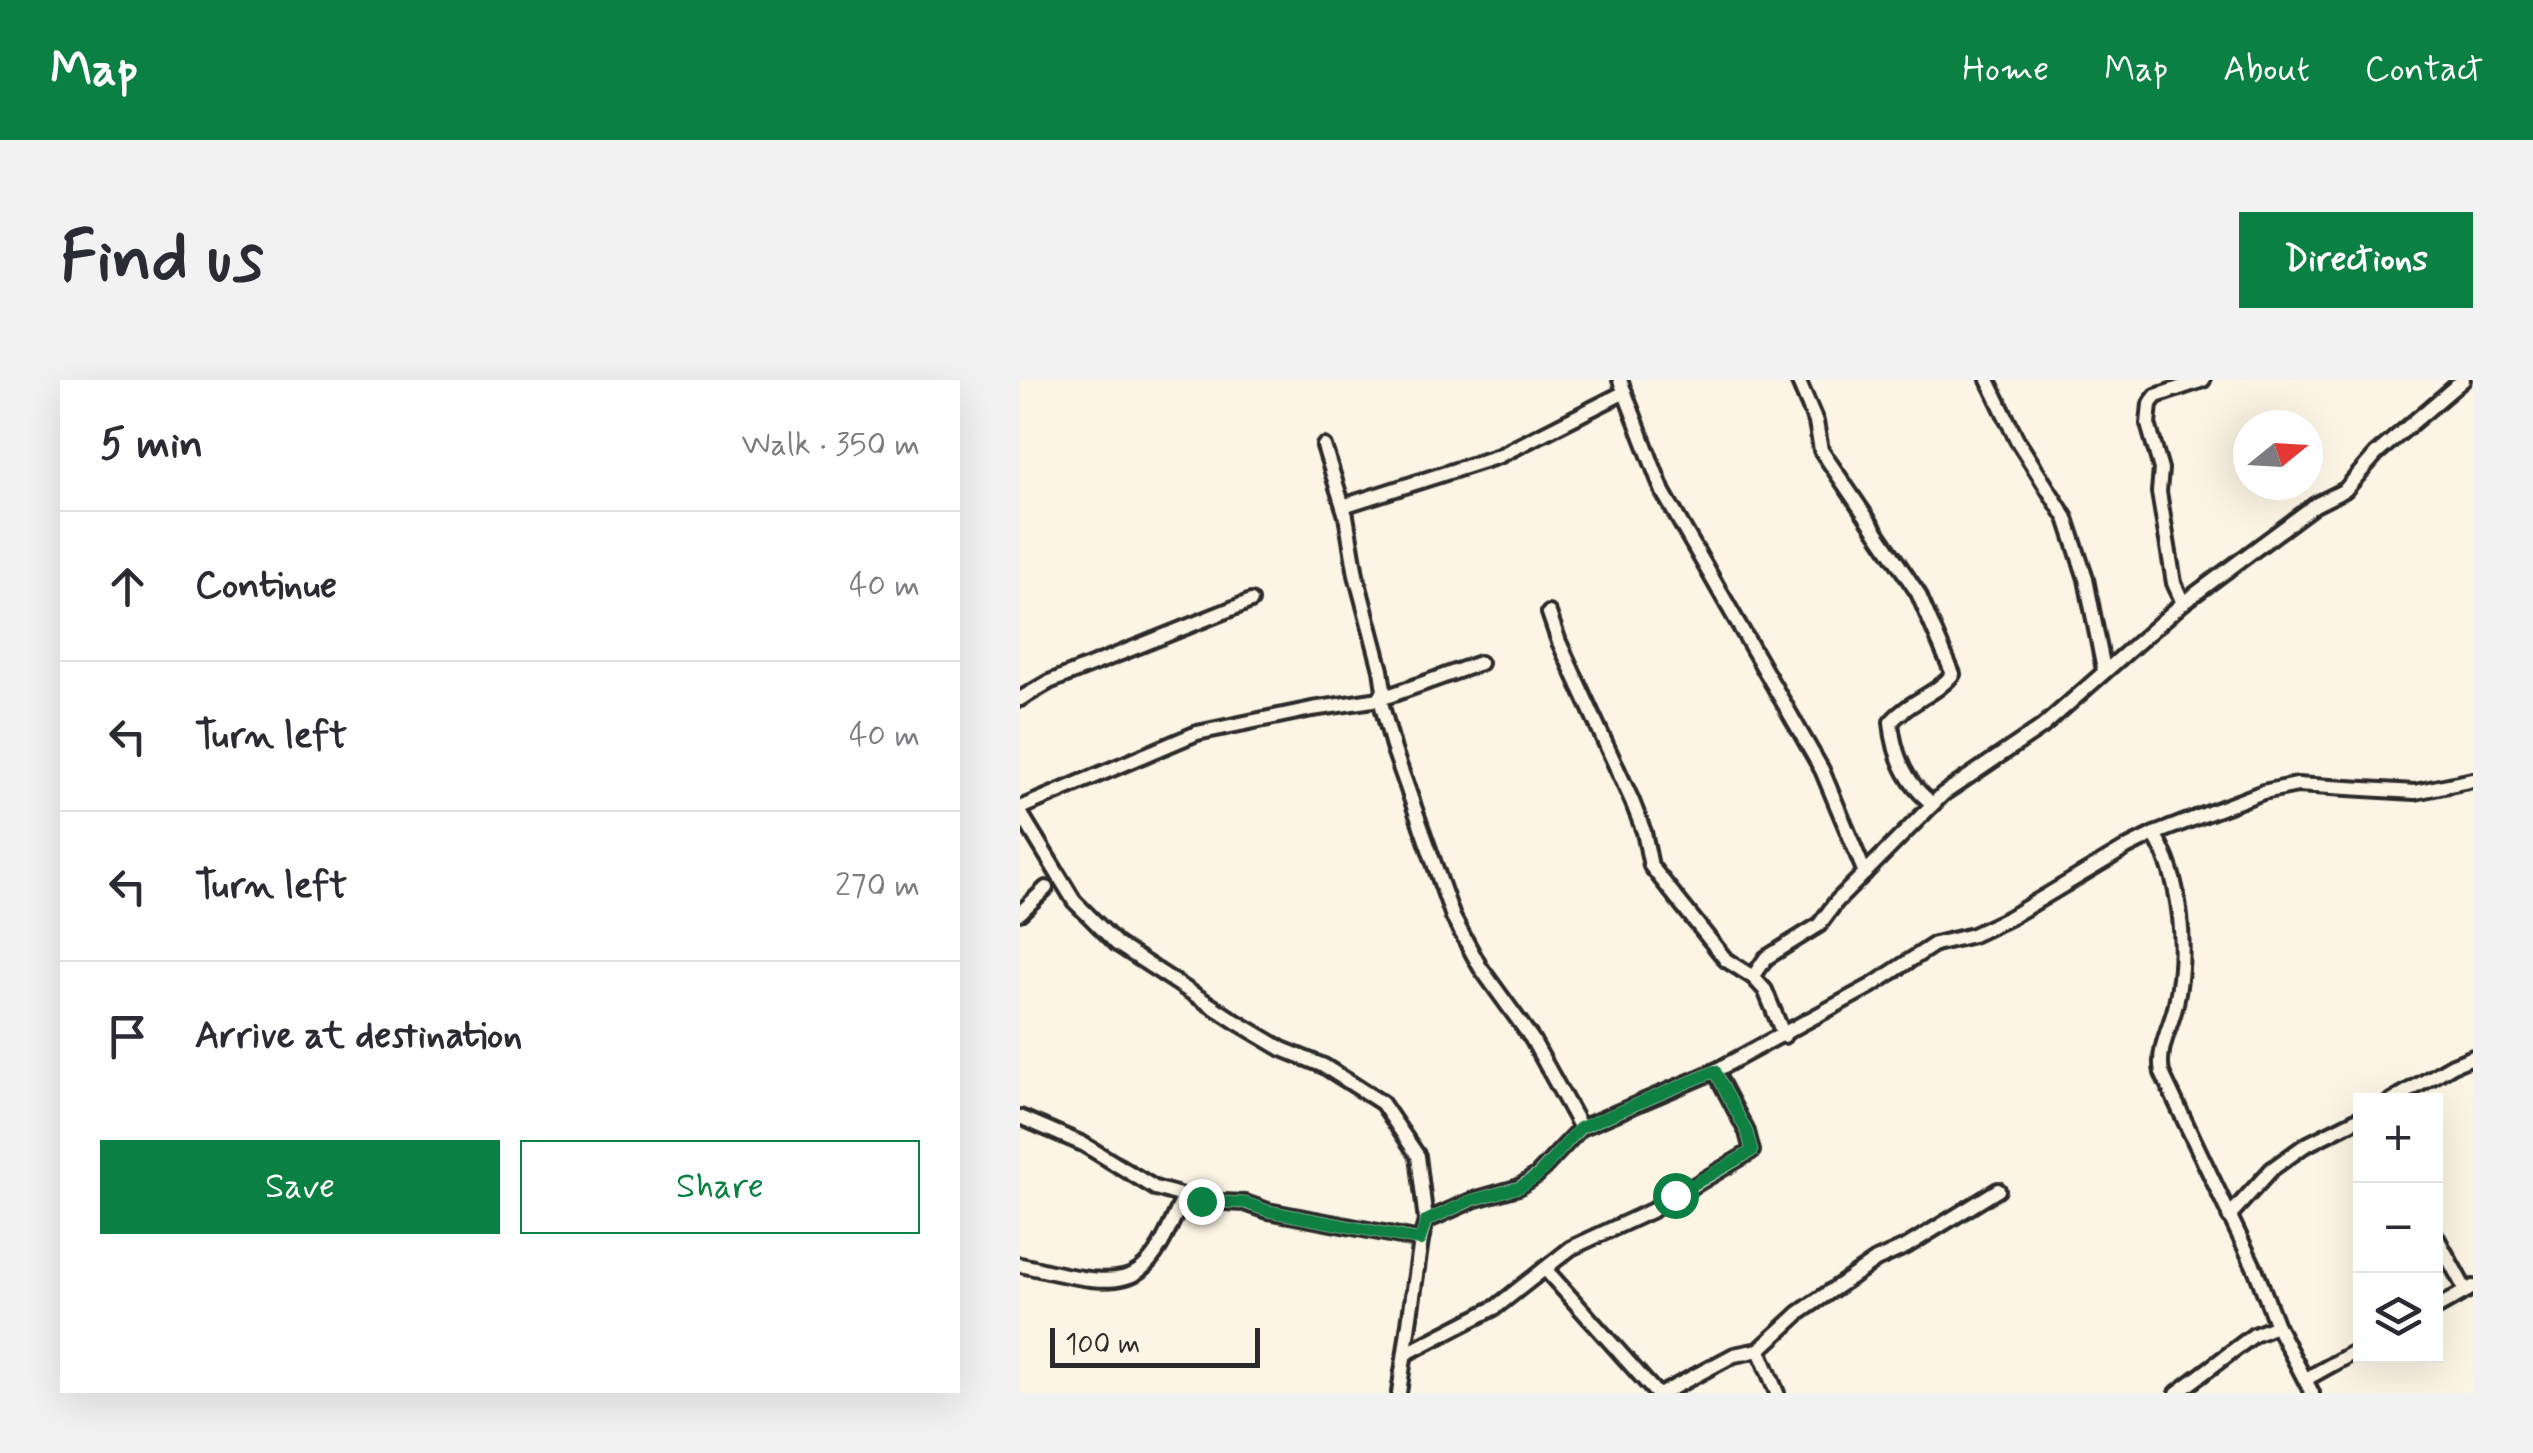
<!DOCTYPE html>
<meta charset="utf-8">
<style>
body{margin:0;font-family:Mynerve,sans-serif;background:#f2f2f3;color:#2b2b33}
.controls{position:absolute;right:30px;bottom:30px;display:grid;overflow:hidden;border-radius:0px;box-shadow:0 10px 40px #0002}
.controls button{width:90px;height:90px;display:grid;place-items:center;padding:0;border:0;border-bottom:2px solid #e1e1e2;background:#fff;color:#2b2b33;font:50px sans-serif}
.compass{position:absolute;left:1213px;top:30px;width:90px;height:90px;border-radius:50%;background:#fff;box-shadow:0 10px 40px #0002;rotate:72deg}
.scale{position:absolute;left:30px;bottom:25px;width:210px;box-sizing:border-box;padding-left:10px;border:5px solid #2b2b2b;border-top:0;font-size:28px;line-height:35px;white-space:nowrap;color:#2b2b2b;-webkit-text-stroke:8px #fcf5e5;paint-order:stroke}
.stop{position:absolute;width:30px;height:30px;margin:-22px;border:8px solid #0b8043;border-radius:50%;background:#fff}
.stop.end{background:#0b8043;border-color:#fff;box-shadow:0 2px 10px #0008}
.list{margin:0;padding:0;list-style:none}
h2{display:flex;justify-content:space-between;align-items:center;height:130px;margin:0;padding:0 40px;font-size:42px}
h2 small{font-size:32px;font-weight:400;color:#7c7c81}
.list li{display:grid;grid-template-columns:65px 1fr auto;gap:30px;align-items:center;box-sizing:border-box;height:150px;padding:0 40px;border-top:2px solid #e1e1e2}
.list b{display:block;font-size:38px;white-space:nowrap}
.list em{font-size:32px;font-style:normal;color:#7c7c81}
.actions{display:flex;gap:20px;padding:30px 40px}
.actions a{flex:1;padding:22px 0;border:2px solid #0b8043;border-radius:0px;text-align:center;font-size:35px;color:#0b8043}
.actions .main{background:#0b8043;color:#fff}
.icon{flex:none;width:55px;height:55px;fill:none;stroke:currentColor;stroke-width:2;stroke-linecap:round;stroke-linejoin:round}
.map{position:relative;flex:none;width:1453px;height:1013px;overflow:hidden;border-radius:0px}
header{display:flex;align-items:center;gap:60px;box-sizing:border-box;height:140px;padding:0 50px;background:#0b8043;color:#fff}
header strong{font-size:48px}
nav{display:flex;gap:55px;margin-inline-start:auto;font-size:35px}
.intro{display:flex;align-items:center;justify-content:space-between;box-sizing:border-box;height:240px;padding:0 60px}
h1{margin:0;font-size:70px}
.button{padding:25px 45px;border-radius:0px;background:#0b8043;color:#fff;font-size:35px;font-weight:700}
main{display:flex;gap:60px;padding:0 60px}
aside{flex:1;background:#fff;border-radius:0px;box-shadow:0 10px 40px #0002}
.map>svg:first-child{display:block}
</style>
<header>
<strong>Map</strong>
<nav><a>Home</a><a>Map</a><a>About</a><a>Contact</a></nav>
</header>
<div class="intro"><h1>Find us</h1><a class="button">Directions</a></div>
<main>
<aside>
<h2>5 min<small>Walk · 350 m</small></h2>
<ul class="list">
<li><svg class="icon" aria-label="ahead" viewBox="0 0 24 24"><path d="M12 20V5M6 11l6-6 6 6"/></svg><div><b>Continue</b></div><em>40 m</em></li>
<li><svg class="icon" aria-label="left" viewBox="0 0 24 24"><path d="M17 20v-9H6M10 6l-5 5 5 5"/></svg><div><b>Turn left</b></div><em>40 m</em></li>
<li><svg class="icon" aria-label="left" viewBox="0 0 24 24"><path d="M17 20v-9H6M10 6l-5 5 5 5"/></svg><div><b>Turn left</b></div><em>270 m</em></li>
<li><svg class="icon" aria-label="arrive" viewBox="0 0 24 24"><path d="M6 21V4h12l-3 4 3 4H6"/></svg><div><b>Arrive at destination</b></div></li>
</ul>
<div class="actions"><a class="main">Save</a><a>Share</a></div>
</aside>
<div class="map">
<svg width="1453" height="1013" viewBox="0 0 1453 1013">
<rect width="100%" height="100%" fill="#fcf5e5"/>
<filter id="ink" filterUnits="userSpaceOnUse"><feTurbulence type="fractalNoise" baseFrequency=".01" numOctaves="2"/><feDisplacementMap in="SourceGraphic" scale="20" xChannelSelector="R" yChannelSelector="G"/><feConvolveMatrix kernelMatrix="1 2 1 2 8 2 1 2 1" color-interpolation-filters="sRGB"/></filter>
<g filter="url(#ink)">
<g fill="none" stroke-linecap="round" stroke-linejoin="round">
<g stroke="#2b2b2b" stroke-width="20">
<g id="street">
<polyline points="600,0 643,112 802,390 845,493"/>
<path d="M778 0 796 42 801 70 898 213 933 294C916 315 889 321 871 342 874 375 886 404 913 424"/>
<polyline points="968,0 997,60 1046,138 1066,199 1084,290"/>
<polyline points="304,66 326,136 336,195 361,290 364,310 360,319 374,370 433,537 460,587 512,659 561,748"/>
<polyline points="323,126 479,76 605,12"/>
<polyline points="1163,223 1154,203 1139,112 1141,89 1128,44 1130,24 1136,16 1183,0"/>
<polyline points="529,233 539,262 612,421 624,452 631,486 706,580 733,597 745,610 764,656"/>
<polyline points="0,319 29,302 231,221"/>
<polyline points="0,428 177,353 292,329 360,319 460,283"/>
<polyline points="0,432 54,521 97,564 215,641 262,669 304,686 362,723 398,776 406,841 401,860 379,1013"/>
<path d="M1134 454C1163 501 1167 571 1156 624 1151 647 1137 669 1142 693L1236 891 1257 946 1292 1013"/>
<polyline points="0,533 26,508"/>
<polyline points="733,597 746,578 799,545 816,522 923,414 1022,347 1163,223 1295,125 1325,110 1356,74 1443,0"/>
<polyline points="1371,721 1433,685 1453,677"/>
<polyline points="0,737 63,764 135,808 181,821 225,823 248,831 401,860"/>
<polyline points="1209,836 1252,789 1284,766 1340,738"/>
<polyline points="406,841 453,820 499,807 517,795 561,748 695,691 851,606 915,564 953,555 989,538 1106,468 1134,454 1243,412 1277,405 1395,412 1453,400"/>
<polyline points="1416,856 1446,911"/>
<path d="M0 885C33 891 93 912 120 890 141 874 152 840 164 817"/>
<polyline points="526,890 636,1013"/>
<polyline points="1416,928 1453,907"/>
<polyline points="739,970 757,1013"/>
<polyline points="385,974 476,927 551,868 633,830 732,771 727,752 695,691"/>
<polyline points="1286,999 1340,969"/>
<polyline points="643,1013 714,975 739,970 779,933 856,880 887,866 978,810"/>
<polyline points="1157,1013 1234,955 1257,946"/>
</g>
</g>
<use href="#street" stroke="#fcf5e5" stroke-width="12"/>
</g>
</g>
<g fill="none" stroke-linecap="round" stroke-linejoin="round" filter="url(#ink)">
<polyline stroke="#0b8043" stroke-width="12" points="181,821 226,823 248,831 400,860 406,841 452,820 500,807 518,795 560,748 695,691 727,752 732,771 655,815"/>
</g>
</svg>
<div class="controls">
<button>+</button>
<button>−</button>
<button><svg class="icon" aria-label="layers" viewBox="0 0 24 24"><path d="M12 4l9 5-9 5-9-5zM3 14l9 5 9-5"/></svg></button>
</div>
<svg class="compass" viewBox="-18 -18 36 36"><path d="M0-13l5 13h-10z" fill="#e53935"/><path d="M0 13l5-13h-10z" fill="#7c7c81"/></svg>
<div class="scale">100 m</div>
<div class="stop" style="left:655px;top:815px"></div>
<div class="stop end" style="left:181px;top:821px"></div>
</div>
</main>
